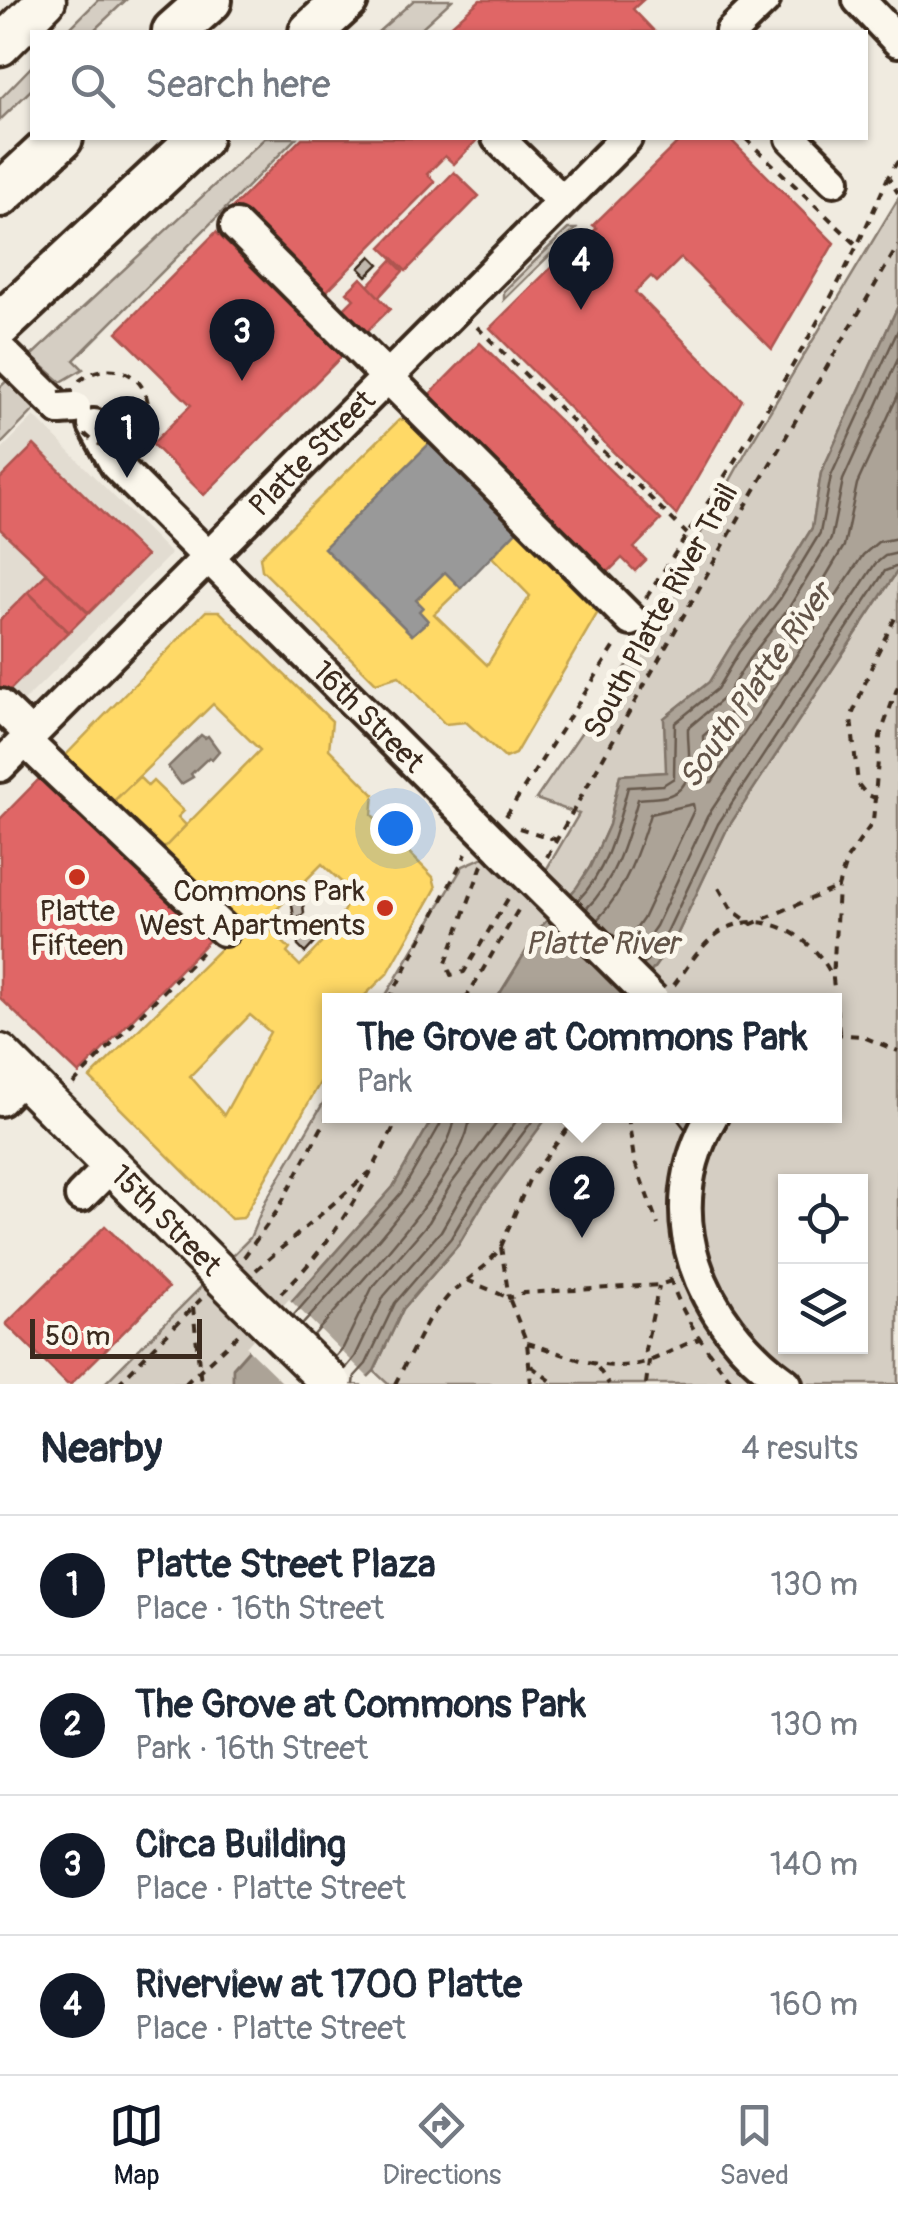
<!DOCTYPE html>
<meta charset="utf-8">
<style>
body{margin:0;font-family:Pangolin,sans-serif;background:#f6f6f7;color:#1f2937}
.controls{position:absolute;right:30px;bottom:30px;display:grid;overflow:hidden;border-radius:0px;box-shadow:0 2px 8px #0004}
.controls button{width:90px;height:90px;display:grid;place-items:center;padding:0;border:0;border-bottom:2px solid #e0e1e3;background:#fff;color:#1f2937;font:50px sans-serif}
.scale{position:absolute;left:30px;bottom:25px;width:172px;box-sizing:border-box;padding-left:10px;border:5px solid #3b2a1e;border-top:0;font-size:28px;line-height:35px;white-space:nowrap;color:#3b2a1e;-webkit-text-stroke:8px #fbf7ec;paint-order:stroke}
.you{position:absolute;left:395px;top:828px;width:35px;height:35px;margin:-25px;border:8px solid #fff;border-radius:50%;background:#1a73e8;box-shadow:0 0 0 15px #1a73e833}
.badge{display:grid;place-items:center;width:65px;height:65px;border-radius:50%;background:#111827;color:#fff;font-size:32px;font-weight:700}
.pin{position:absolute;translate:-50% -82px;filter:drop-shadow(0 2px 5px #0008)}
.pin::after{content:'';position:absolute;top:52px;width:35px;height:30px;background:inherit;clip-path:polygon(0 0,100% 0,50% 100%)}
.popup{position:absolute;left:322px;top:993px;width:520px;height:130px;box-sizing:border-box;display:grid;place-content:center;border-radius:0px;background:#fff;filter:drop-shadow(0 2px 8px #0005);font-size:32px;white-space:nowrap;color:#747a83}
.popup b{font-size:38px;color:#1f2937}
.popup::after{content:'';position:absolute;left:50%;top:100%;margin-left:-20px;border:20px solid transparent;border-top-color:#fff}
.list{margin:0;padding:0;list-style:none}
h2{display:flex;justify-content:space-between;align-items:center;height:130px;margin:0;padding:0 40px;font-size:42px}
h2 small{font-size:32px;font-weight:400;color:#747a83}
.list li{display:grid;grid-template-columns:65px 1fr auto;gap:30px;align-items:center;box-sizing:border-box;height:140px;padding:0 40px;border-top:2px solid #e0e1e3}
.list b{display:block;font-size:38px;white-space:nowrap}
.list p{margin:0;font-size:32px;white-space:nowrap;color:#747a83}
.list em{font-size:32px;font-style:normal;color:#747a83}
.icon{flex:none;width:55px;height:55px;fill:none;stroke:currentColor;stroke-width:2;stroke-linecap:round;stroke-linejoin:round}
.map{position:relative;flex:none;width:898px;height:1384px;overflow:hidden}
.search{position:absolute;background:#fff;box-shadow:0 2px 8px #0004;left:30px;right:30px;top:30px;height:110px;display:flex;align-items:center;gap:25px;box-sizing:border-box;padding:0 35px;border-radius:0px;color:#747a83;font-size:38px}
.sheet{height:690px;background:#fff}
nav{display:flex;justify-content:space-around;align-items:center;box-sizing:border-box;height:140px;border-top:2px solid #e0e1e3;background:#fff;font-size:28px;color:#747a83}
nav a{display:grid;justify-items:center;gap:5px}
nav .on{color:#111827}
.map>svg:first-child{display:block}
</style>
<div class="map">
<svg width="898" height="1384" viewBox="0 0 898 1384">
<rect width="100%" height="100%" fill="#f0ebe0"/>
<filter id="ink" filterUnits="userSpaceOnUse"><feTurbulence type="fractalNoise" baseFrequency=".01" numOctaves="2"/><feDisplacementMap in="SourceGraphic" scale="20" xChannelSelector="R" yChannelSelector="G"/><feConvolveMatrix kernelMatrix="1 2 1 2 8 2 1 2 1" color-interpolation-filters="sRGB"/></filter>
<g filter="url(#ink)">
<polygon fill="#e2dcd1" points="34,416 171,554 0,725 0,451"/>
<g fill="#d5cec3" stroke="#887c70" stroke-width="2.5" fill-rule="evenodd">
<polygon points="98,0 126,0 92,32 66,32"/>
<polygon points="414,0 452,0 417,32 378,32"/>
<polygon points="32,66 32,89 0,120 0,99"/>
<polygon points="265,138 296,138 74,360 83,369 61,382 31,356"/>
<polygon points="898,199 898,306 821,473 812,528 772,593 731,646 709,683 664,718 667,772 620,775 609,825 590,867 577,887 541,927 496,1000 383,1000 463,866 493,853 532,894 579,814 536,799 630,661 751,443"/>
<polygon points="568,229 576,229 504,300 504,291"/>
<polygon points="11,377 39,405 0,445 0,387"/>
<path d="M898 570V1384H388L374 1371 403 1309 459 1244 482 1205 548 1116H834V1000H631L676 937 727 829ZM786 1182H860V1346H786Z"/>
<polygon points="329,1093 330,1116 434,1116 393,1187 233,1367 233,1384 104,1384 250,1238 266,1200"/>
</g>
<g fill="#aca397" stroke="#7f7367" stroke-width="2.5">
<polygon points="898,306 898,570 727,829 676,937 631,1000 496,1000 541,927 577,887 590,867 609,825 620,775 666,772 664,718 709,682 731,646 772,593 812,528 821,473"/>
<polygon points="201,735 205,738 208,736 219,751 212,759 209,757 191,774 193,777 181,784 168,767"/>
<polygon points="434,1116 548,1116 482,1205 459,1244 403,1309 374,1371 361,1384 233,1384 233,1368 393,1187"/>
</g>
<polygon fill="#f0ebe0" points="289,1299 371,1380 368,1384 284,1384 246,1347"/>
<g fill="#ffd966" stroke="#c4a450" stroke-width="2.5" fill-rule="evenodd">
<polygon points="411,419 433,440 324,548 368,592 412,635 428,621 419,611 423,607 416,600 445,572 461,588 434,614 487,665 530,596 492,557 520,527 601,607 515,754 505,758 466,722 445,724 399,676 376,683 262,570 260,557 399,420"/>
<path d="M206 611H219L332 721 329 749 374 794 372 815 433 877 436 888 388 973 360 1000H330V1065L243 1218 231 1219 90 1078 226 943 228 945 246 928 163 849 260 750 213 704 113 802 65 756ZM322 864 351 891V897L332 932 300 966 287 953 290 949 263 923ZM250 1015 270 1032 224 1115 190 1076Z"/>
<polygon points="139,777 148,786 153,781 184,811 178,817 186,825 163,849 113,802"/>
</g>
<g fill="#e06666" stroke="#ae5450" stroke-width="2.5">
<polygon points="480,0 643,0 633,9 655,32 445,31"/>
<polygon points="302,138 472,138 476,141 454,164 445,156 427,174 435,182 321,297 231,209"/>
<polygon points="682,138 729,138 834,243 772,349 681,258 657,282 651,276 635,292 742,400 676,515 490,328 580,239 583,242 597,228 593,225"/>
<polygon points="454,172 479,196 406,271 381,247"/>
<polygon points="216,232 342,356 204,495 152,444 191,405 117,332"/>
<polygon points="392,260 403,271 379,297 368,286"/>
<polygon points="361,278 390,309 358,340 336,317 354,299 347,292"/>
<polygon points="480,343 661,520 634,548 646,560 635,571 622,558 605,575 426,398"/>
<polygon points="34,445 146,556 89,613 0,529 0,479"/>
<polygon points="47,573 88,613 69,632 28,592"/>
<polygon points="28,592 68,632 4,696 0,692 0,620"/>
<polygon points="46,772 214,935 79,1074 0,998 0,819"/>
<polygon points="105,1226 168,1288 71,1384 67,1384 6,1324"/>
</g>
<polygon fill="#999" stroke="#7d7874" stroke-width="2.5" points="433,440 520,527 461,588 445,572 416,600 423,607 419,611 428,621 412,635 324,548"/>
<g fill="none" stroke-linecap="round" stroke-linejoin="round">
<g stroke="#685a4e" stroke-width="2.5">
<polyline points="898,395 857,484 844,546 803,615 762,667 738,706 703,736 705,783 712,782 863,555 878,542 898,538"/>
<path d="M578 900C608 870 617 827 628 787L663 785 674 778 675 723 717 689 739 652 780 599 820 533 831 476 898 330"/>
<path d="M586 909C616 880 627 838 638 799 648 797 660 799 670 795 698 785 687 751 688 728L726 696 749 659 790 606 831 539 843 480 898 359"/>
<path d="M597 920C625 891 639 851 650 814L693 804 694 810 643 919 624 946"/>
<polyline points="634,957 656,926 707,817 875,564 885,556 898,553"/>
<polyline points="643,966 667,932 718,824 885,571 898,566"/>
<polyline points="293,1316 401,1193 440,1125 442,1116"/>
<path d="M302 1325C339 1284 452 1166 455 1116"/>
<path d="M313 1336C352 1291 468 1172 470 1116"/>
<polyline points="335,1357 343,1348 372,1288 429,1222 451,1184 502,1116"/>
<polyline points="346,1368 355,1357 384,1296 441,1231 463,1193 520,1116"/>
<polyline points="354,1384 355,1376 366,1364 395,1303 451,1238 474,1199 536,1116"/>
</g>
</g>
<g fill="#c0b8ad" stroke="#3b2a1e" stroke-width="2.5">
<polygon points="371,256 379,264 367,276 359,268"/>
<polygon points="302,896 304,913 301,917 294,919 291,897"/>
<polygon points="314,932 315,942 305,953 298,946 297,934"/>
<polygon points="675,1116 695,1116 697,1121 686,1130"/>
</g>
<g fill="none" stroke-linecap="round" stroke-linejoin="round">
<g stroke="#3b2a1e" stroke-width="38">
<g id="minor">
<polyline points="859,0 898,41"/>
<polyline points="731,32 764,0"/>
<polyline points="498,138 562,201"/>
<polyline points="792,138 834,180"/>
<polyline points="236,226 631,620"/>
<polyline points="0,350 60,409"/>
<path id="s1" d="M94 425 116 465 502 850"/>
<polyline points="0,705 31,735"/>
<polyline points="25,741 224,930"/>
<path id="s2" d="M0 766 626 138"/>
<polyline points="0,1100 23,1077"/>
<path d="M712 1116C654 1215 699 1321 786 1384"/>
<polyline points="81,1196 113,1164"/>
</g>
</g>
<g stroke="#3b2a1e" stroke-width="45">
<g id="major">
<polyline points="0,46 46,0"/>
<path id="s3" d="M0 1054 246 1300"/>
</g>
</g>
<g stroke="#3b2a1e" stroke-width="50">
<g id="highway">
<polyline points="174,32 210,0"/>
<polyline points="311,32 346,0"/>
<polyline points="0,195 61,138"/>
<polyline points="0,325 200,138"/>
</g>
</g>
<g stroke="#3b2a1e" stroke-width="4" stroke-dasharray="8 8" stroke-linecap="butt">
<polyline points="745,138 859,247"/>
<polyline points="898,161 888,177 898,193"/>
<polyline points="477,327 687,534"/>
<path d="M79 381C118 352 159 382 146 428"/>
<path d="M646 598C734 462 826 326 888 177"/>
<polyline points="877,799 866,794 858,784 851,718 876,656 898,612"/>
<polyline points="506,816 617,643"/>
<polyline points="519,828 557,840"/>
<polyline points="547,857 753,493 898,246"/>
<polyline points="482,865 446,963 451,975 464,972 509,897"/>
<polyline points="719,888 732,910 752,924 838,887"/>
<path d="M674 985C688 967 700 945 720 932 761 906 812 935 831 974"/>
<polyline points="389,1000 466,854"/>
<polyline points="465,1000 521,905"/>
<polyline points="839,1033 833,979 838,887 847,859 873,822 880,736 898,686"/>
<polyline points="834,1034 861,1036 898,1051"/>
<polyline points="73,1084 206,948"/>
<polyline points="628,1116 634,1160 658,1225"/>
<polyline points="501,1247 509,1298 524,1293 659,1285 671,1281"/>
<polyline points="244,1257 277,1211 330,1112"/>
<polyline points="256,1270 370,1172"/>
<path d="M670 1278C683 1319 708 1352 734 1384"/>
<polyline points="467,1280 509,1298 527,1343 531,1384"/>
<path d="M281 1293C333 1244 369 1180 399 1116"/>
<polyline points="193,1307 201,1384"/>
<path d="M527 1343C569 1354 604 1376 649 1361 666 1355 681 1345 699 1339"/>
<polyline points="531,1366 555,1384"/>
<polyline points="598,1368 609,1384"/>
<polyline points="118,1384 201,1299"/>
<polyline points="185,1384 238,1335"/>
<polyline points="395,1384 428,1320 450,1294 485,1266 500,1249 529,1180 577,1116"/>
<polyline points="646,1384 649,1361 645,1350 659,1286"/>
</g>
<use href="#minor" stroke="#fbf7ec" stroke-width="30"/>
<use href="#major" stroke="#fbf7ec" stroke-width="38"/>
<use href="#highway" stroke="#fbf7ec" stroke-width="42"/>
<g stroke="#3b2a1e" stroke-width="38" stroke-linecap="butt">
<g id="minor-bridge">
<polyline points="60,409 75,408"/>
<polyline points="502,850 653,1000"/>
</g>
</g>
<g stroke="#3b2a1e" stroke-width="45" stroke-linecap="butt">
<polyline id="major-bridge" points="246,1300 332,1384"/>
</g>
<path stroke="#3b2a1e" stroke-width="4" stroke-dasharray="8 8" stroke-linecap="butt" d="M85 434C104 453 130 452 146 428"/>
<use href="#minor-bridge" stroke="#fbf7ec" stroke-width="30"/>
<use href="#major-bridge" stroke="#fbf7ec" stroke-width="38"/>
</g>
</g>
<g fill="#c8321e" stroke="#fbf7ec" stroke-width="4">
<circle cx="77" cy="877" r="10"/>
<circle cx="385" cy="908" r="10"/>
</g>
<g text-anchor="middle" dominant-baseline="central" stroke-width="10" stroke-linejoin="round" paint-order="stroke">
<g font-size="30" fill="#3b2a1e" stroke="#fbf7ec">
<text stroke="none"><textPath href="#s2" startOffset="442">Platte Street</textPath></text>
<text transform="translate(661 611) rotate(-61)">South Platte River Trail</text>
<text stroke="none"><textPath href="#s1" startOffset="402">16th Street</textPath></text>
<text stroke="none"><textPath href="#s3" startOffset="235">15th Street</textPath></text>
</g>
<g font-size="30" fill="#3b2a1e" stroke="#fbf7ec" text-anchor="end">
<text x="365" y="891">Commons Park<tspan x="365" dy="34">West Apartments</tspan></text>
<text x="77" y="911" text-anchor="middle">Platte<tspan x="77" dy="34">Fifteen</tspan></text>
</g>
<g font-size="32" font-style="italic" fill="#635448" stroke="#fbf7ec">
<text transform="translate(756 686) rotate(-55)">South Platte River</text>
<text x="602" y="944">Platte River</text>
</g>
</g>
</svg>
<div class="controls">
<button><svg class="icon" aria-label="locate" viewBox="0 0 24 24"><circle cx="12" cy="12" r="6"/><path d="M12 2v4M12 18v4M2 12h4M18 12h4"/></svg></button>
<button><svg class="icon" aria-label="layers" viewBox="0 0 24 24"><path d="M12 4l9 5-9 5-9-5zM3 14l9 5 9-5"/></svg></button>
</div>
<div class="scale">50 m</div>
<div class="you"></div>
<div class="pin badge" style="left:127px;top:478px">1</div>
<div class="pin badge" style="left:582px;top:1238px">2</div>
<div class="popup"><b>The Grove at Commons Park</b>Park</div>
<div class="pin badge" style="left:242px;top:381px">3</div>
<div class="pin badge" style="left:581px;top:310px">4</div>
<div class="search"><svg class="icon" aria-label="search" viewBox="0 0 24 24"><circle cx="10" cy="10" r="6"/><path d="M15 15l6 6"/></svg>Search here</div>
</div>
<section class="sheet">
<h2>Nearby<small>4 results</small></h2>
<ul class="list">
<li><span class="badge">1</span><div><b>Platte Street Plaza</b><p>Place · 16th Street</p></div><em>130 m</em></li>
<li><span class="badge">2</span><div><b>The Grove at Commons Park</b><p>Park · 16th Street</p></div><em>130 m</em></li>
<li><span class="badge">3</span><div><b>Circa Building</b><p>Place · Platte Street</p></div><em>140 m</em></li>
<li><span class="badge">4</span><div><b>Riverview at 1700 Platte</b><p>Place · Platte Street</p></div><em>160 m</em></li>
</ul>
</section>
<nav>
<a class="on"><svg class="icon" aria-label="map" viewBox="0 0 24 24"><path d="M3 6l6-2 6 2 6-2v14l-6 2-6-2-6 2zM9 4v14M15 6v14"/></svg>Map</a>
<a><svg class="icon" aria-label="directions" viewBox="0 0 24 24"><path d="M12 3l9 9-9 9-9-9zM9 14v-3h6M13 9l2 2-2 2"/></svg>Directions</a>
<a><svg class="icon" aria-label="saved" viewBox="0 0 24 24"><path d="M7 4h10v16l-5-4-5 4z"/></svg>Saved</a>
</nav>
